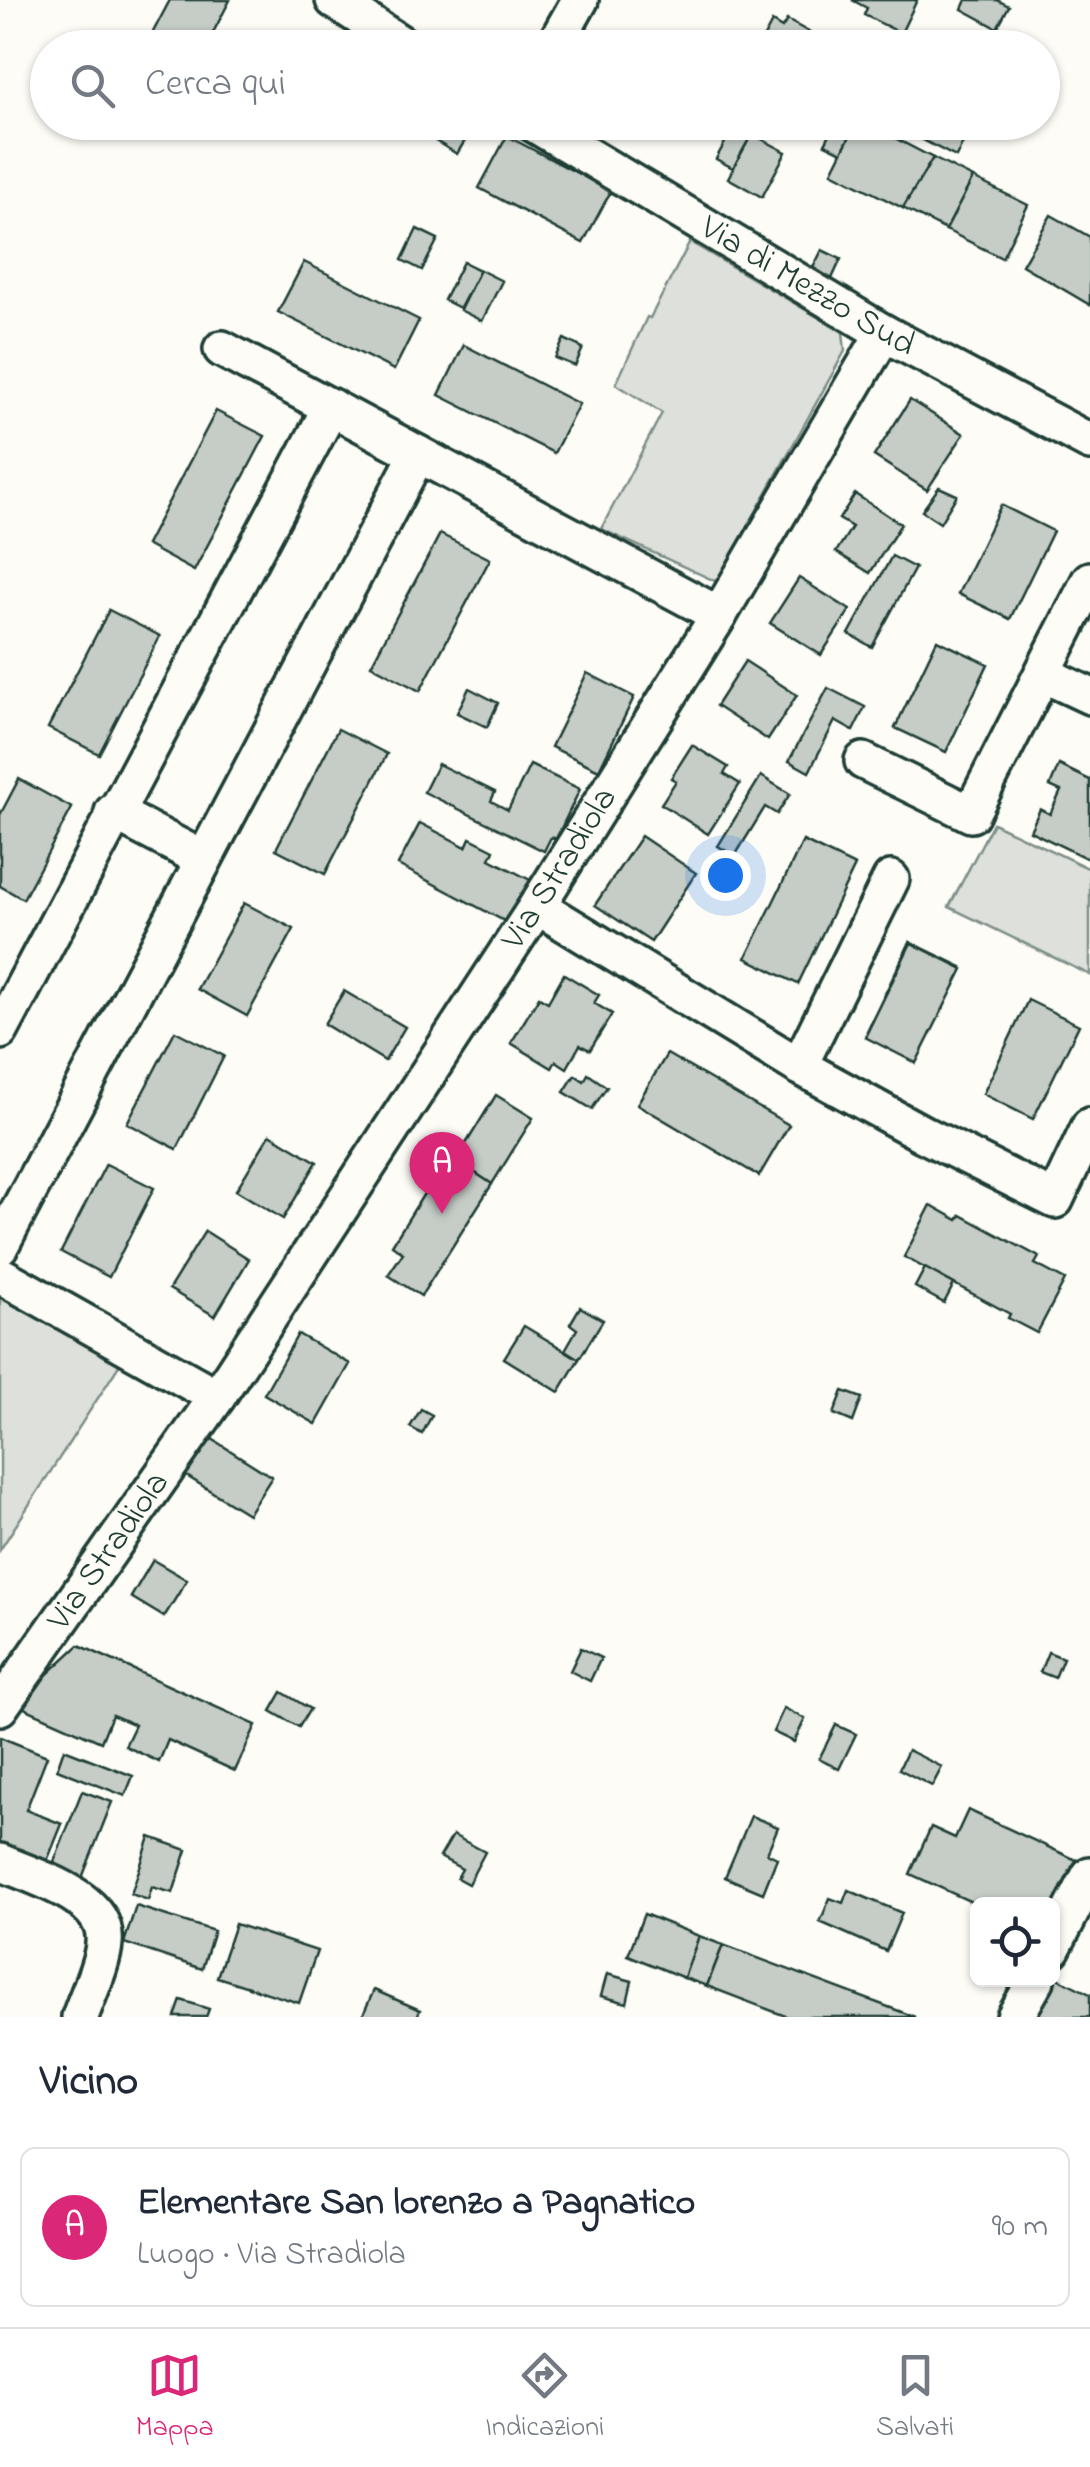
<!DOCTYPE html>
<html lang="it">
<meta charset="utf-8">
<style>
body{margin:0;font-family:"Indie Flower",sans-serif;background:#f2f2f3;color:#1f2937}
.controls{position:absolute;right:30px;bottom:30px;display:grid;overflow:hidden;border-radius:15px;box-shadow:0 2px 8px #0004}
.controls button{width:90px;height:90px;display:grid;place-items:center;padding:0;border:0;border-bottom:2px solid #e0e1e3;background:#fff;color:#1f2937;font:50px sans-serif}
.you{position:absolute;left:725px;top:875px;width:35px;height:35px;margin:-25px;border:8px solid #fff;border-radius:50%;background:#1a73e8;box-shadow:0 0 0 15px #1a73e833}
.badge{display:grid;place-items:center;width:65px;height:65px;border-radius:50%;background:#db2777;color:#fff;font-size:32px;font-weight:700}
.pin{position:absolute;translate:-50% -82px;filter:drop-shadow(0 2px 5px #0008)}
.pin::after{content:'';position:absolute;top:52px;width:35px;height:30px;background:inherit;clip-path:polygon(0 0,100% 0,50% 100%)}
.list{margin:0;padding:0;list-style:none}
h2{display:flex;justify-content:space-between;align-items:center;height:130px;margin:0;padding:0 40px;font-size:42px}
h2 small{font-size:32px;font-weight:400;color:#747a83}
.list li{display:grid;grid-template-columns:65px 1fr auto;gap:30px;align-items:center;box-sizing:border-box;height:160px;margin:0 20px 20px;padding:0 20px;border:2px solid #e0e1e3;border-radius:15px}
.list b{display:block;font-size:38px;white-space:nowrap}
.list p{margin:0;font-size:32px;white-space:nowrap;color:#747a83}
.list em{font-size:32px;font-style:normal;color:#747a83}
.icon{flex:none;width:55px;height:55px;fill:none;stroke:currentColor;stroke-width:2;stroke-linecap:round;stroke-linejoin:round}
.map{position:relative;flex:none;width:1090px;height:2017px;overflow:hidden}
.search{position:absolute;background:#fff;box-shadow:0 2px 8px #0004;left:30px;right:30px;top:30px;height:110px;display:flex;align-items:center;gap:25px;box-sizing:border-box;padding:0 35px;border-radius:55px;color:#747a83;font-size:38px}
.sheet{height:310px;background:#fff}
nav{display:flex;justify-content:space-around;align-items:center;box-sizing:border-box;height:140px;border-top:2px solid #e0e1e3;background:#fff;font-size:28px;color:#747a83}
nav a{display:grid;justify-items:center;gap:5px}
nav .on{color:#db2777}
.map>svg:first-child{display:block}
</style>
<div class="map">
<svg width="1090" height="2017" viewBox="0 0 1090 2017">
<rect width="100%" height="100%" fill="#fdfcf7"/>
<filter id="ink" filterUnits="userSpaceOnUse"><feTurbulence type="fractalNoise" baseFrequency=".01" numOctaves="2"/><feDisplacementMap in="SourceGraphic" scale="20" xChannelSelector="R" yChannelSelector="G"/><feConvolveMatrix kernelMatrix="1 2 1 2 8 2 1 2 1" color-interpolation-filters="sRGB"/></filter>
<g filter="url(#ink)">
<g fill="#dde0db" stroke="#7e8e88" stroke-width="2.5">
<polygon points="690,242 843,332 845,351 717,582 601,529 662,413 616,384 647,317 650,318"/>
<polygon points="993,823 1090,869 1090,975 949,907"/>
<polygon points="0,1280 129,1350 0,1550"/>
</g>
<g fill="#c6cdc7" stroke="#1f3d34" stroke-width="2.5">
<polygon points="170,0 230,0 205,48 178,48 152,34"/>
<polygon points="852,0 917,0 901,33 864,15 867,8"/>
<polygon points="966,0 997,0 1009,6 997,28 962,9"/>
<polygon points="787,20 834,46 833,48 758,48 772,22 782,28"/>
<polygon points="404,122 476,122 457,154"/>
<polygon points="836,122 857,122 842,152 825,144"/>
<polygon points="857,122 864,122 933,158 903,208 832,172"/>
<polygon points="922,122 973,122 956,157 915,136"/>
<polygon points="735,124 752,134 733,168 716,159"/>
<polygon points="752,134 786,152 762,197 728,178"/>
<polygon points="507,136 611,191 583,243 479,188"/>
<polygon points="933,158 973,178 946,230 903,208"/>
<polygon points="973,178 1028,205 1002,258 946,230"/>
<polygon points="1051,215 1090,237 1090,305 1022,265"/>
<polygon points="417,229 438,239 422,270 402,260"/>
<polygon points="822,250 841,259 830,283 811,272"/>
<polygon points="304,262 419,320 394,370 278,312"/>
<polygon points="463,262 480,270 460,308 444,300"/>
<polygon points="480,270 502,281 482,321 460,310"/>
<polygon points="564,339 583,348 575,366 555,358"/>
<polygon points="464,345 579,404 554,453 439,395"/>
<polygon points="910,400 964,434 927,490 874,456"/>
<polygon points="216,411 265,436 194,571 146,545"/>
<polygon points="939,487 957,495 940,523 922,511"/>
<polygon points="855,494 901,524 870,573 836,552 852,527 839,519"/>
<polygon points="1001,505 1053,531 1010,619 958,594"/>
<polygon points="440,534 490,559 420,691 371,665"/>
<polygon points="892,556 915,568 872,647 849,634"/>
<polygon points="799,578 850,610 821,655 770,623"/>
<polygon points="109,610 160,636 99,754 48,728"/>
<polygon points="937,640 988,664 946,752 895,728"/>
<polygon points="745,661 797,695 768,740 716,706"/>
<polygon points="587,673 634,697 599,770 551,747"/>
<polygon points="469,688 498,703 487,727 457,713"/>
<polygon points="828,688 865,707 853,731 835,721 809,772 789,761"/>
<polygon points="338,729 387,754 325,874 276,849"/>
<polygon points="692,745 728,767 724,774 740,784 708,834 661,804 676,781 671,778"/>
<polygon points="438,764 495,792 491,801 508,810 530,765 580,789 556,839 551,837 544,851 424,792"/>
<polygon points="1059,765 1090,780 1090,860 1030,831 1040,809 1050,814 1061,791 1050,786"/>
<polygon points="761,776 790,794 777,814 765,807 735,856 718,846"/>
<polygon points="19,779 72,808 23,899 0,886 0,815"/>
<polygon points="420,823 466,847 470,838 494,850 490,859 532,881 510,924 398,865"/>
<polygon points="641,836 696,873 651,942 595,905"/>
<polygon points="803,841 855,866 798,984 746,958"/>
<polygon points="244,903 294,929 247,1016 197,989"/>
<polygon points="910,942 962,967 919,1056 867,1031"/>
<polygon points="911,943 963,969 916,1063 865,1037"/>
<polygon points="564,974 599,995 594,1003 612,1014 590,1050 580,1045 567,1068 556,1061 552,1068 511,1043 539,997 548,1002"/>
<polygon points="344,991 405,1027 385,1061 324,1024"/>
<polygon points="1028,1000 1079,1025 1033,1119 983,1094"/>
<polygon points="175,1031 224,1056 177,1149 127,1123"/>
<polygon points="667,1054 789,1125 759,1176 637,1104"/>
<polygon points="588,1074 607,1087 592,1109 564,1092 575,1075 584,1081"/>
<polygon points="496,1095 533,1118 492,1184 456,1160"/>
<polygon points="270,1134 317,1162 283,1219 236,1190"/>
<polygon points="448,1155 492,1184 421,1296 388,1275 403,1253 392,1245"/>
<polygon points="106,1164 154,1188 109,1277 61,1252"/>
<polygon points="931,1205 958,1220 961,1215 1039,1257 1035,1264 1065,1280 1037,1333 1008,1318 1010,1314 904,1257"/>
<polygon points="205,1231 249,1259 215,1316 169,1289"/>
<polygon points="925,1268 954,1284 944,1303 915,1287"/>
<polygon points="580,1307 603,1320 579,1359 565,1350 577,1329 570,1324"/>
<polygon points="524,1326 579,1359 559,1392 504,1358"/>
<polygon points="298,1334 350,1364 316,1424 264,1394"/>
<polygon points="843,1391 862,1398 853,1422 834,1414"/>
<polygon points="421,1409 432,1415 422,1434 410,1427"/>
<polygon points="209,1437 272,1477 248,1514 185,1475"/>
<polygon points="153,1560 187,1580 164,1617 131,1597"/>
<polygon points="79,1645 256,1725 235,1771 168,1740 159,1762 125,1746 135,1725 112,1715 101,1742 15,1704"/>
<polygon points="581,1648 601,1658 590,1681 570,1671"/>
<polygon points="1048,1652 1063,1658 1055,1678 1040,1672"/>
<polygon points="282,1692 310,1709 299,1727 271,1711"/>
<polygon points="784,1708 805,1719 794,1742 773,1732"/>
<polygon points="836,1725 856,1734 839,1769 819,1759"/>
<polygon points="0,1737 47,1756 26,1810 62,1824 45,1866 0,1848"/>
<polygon points="64,1749 133,1776 125,1796 57,1769"/>
<polygon points="908,1750 942,1767 932,1786 899,1769"/>
<polygon points="82,1791 112,1802 80,1883 50,1872"/>
<polygon points="968,1810 1083,1863 1052,1920 1052,1904 978,1905 910,1874 931,1827 955,1838"/>
<polygon points="751,1816 778,1827 767,1853 777,1858 763,1893 725,1877"/>
<polygon points="453,1835 485,1852 468,1884 457,1878 462,1869 440,1857"/>
<polygon points="150,1837 187,1850 173,1893 152,1887 148,1900 131,1894"/>
<polygon points="848,1890 902,1913 886,1951 820,1922 830,1898 843,1903"/>
<polygon points="136,1906 214,1931 202,1969 124,1943"/>
<polygon points="644,1914 699,1936 684,1978 628,1955"/>
<polygon points="235,1924 317,1951 299,2003 217,1977"/>
<polygon points="699,1936 723,1945 707,1986 684,1978"/>
<polygon points="723,1945 915,2017 788,2017 707,1986"/>
<polygon points="607,1974 632,1981 627,2003 601,1996"/>
<polygon points="1052,1975 1090,1994 1090,2017 1028,2017"/>
<polygon points="374,1990 420,2010 417,2017 362,2017"/>
<polygon points="181,2000 209,2009 206,2017 175,2017"/>
</g>
<g fill="none" stroke-linecap="round" stroke-linejoin="round">
<g stroke="#1f3d34" stroke-width="42">
<g id="minor">
<polyline points="334,0 407,48"/>
<polyline points="553,48 580,0"/>
<path id="s1" d="M531 122 884 333 1090 442"/>
<polyline points="222,349 719,615"/>
<polyline points="1043,674 1090,696"/>
<polyline points="863,761 971,814 1090,580"/>
<polyline points="113,812 203,859"/>
<polyline points="537,906 799,1066 923,1134 1055,1200 1090,1126"/>
<polyline points="0,1031 331,407"/>
<polyline points="799,1066 891,879"/>
<polyline points="0,1246 418,454"/>
<polyline points="0,1275 217,1397"/>
<path id="s2" d="M0 1707 217 1397 537 906 719 615 884 333"/>
<path d="M0 1862C34 1877 109 1897 104 1943 103 1964 87 1996 80 2017"/>
<polyline points="1052,1949 1090,1875"/>
<polyline points="1015,2017 1036,1980"/>
</g>
</g>
<use href="#minor" stroke="#fdfcf7" stroke-width="35"/>
</g>
</g>
<g text-anchor="middle" dominant-baseline="central" stroke-width="8" stroke-linejoin="round" paint-order="stroke">
<g font-size="35" fill="#1f3d34" stroke="#fdfcf7">
<text stroke="none"><textPath href="#s1" startOffset="322">Via di Mezzo Sud</textPath></text>
<text stroke="none"><textPath href="#s2" startOffset="1008">Via Stradiola</textPath></text>
<text stroke="none"><textPath href="#s2" startOffset="190">Via Stradiola</textPath></text>
</g>
</g>
</svg>
<div class="controls">
<button><svg class="icon" aria-label="locate" viewBox="0 0 24 24"><circle cx="12" cy="12" r="6"/><path d="M12 2v4M12 18v4M2 12h4M18 12h4"/></svg></button>
</div>
<div class="you"></div>
<div class="pin badge" style="left:442px;top:1214px">A</div>
<div class="search"><svg class="icon" aria-label="search" viewBox="0 0 24 24"><circle cx="10" cy="10" r="6"/><path d="M15 15l6 6"/></svg>Cerca qui</div>
</div>
<section class="sheet">
<h2>Vicino<small></small></h2>
<ul class="list">
<li><span class="badge">A</span><div><b>Elementare San lorenzo a Pagnatico</b><p>Luogo · Via Stradiola</p></div><em>90 m</em></li>
</ul>
</section>
<nav>
<a class="on"><svg class="icon" aria-label="map" viewBox="0 0 24 24"><path d="M3 6l6-2 6 2 6-2v14l-6 2-6-2-6 2zM9 4v14M15 6v14"/></svg>Mappa</a>
<a><svg class="icon" aria-label="directions" viewBox="0 0 24 24"><path d="M12 3l9 9-9 9-9-9zM9 14v-3h6M13 9l2 2-2 2"/></svg>Indicazioni</a>
<a><svg class="icon" aria-label="saved" viewBox="0 0 24 24"><path d="M7 4h10v16l-5-4-5 4z"/></svg>Salvati</a>
</nav>
